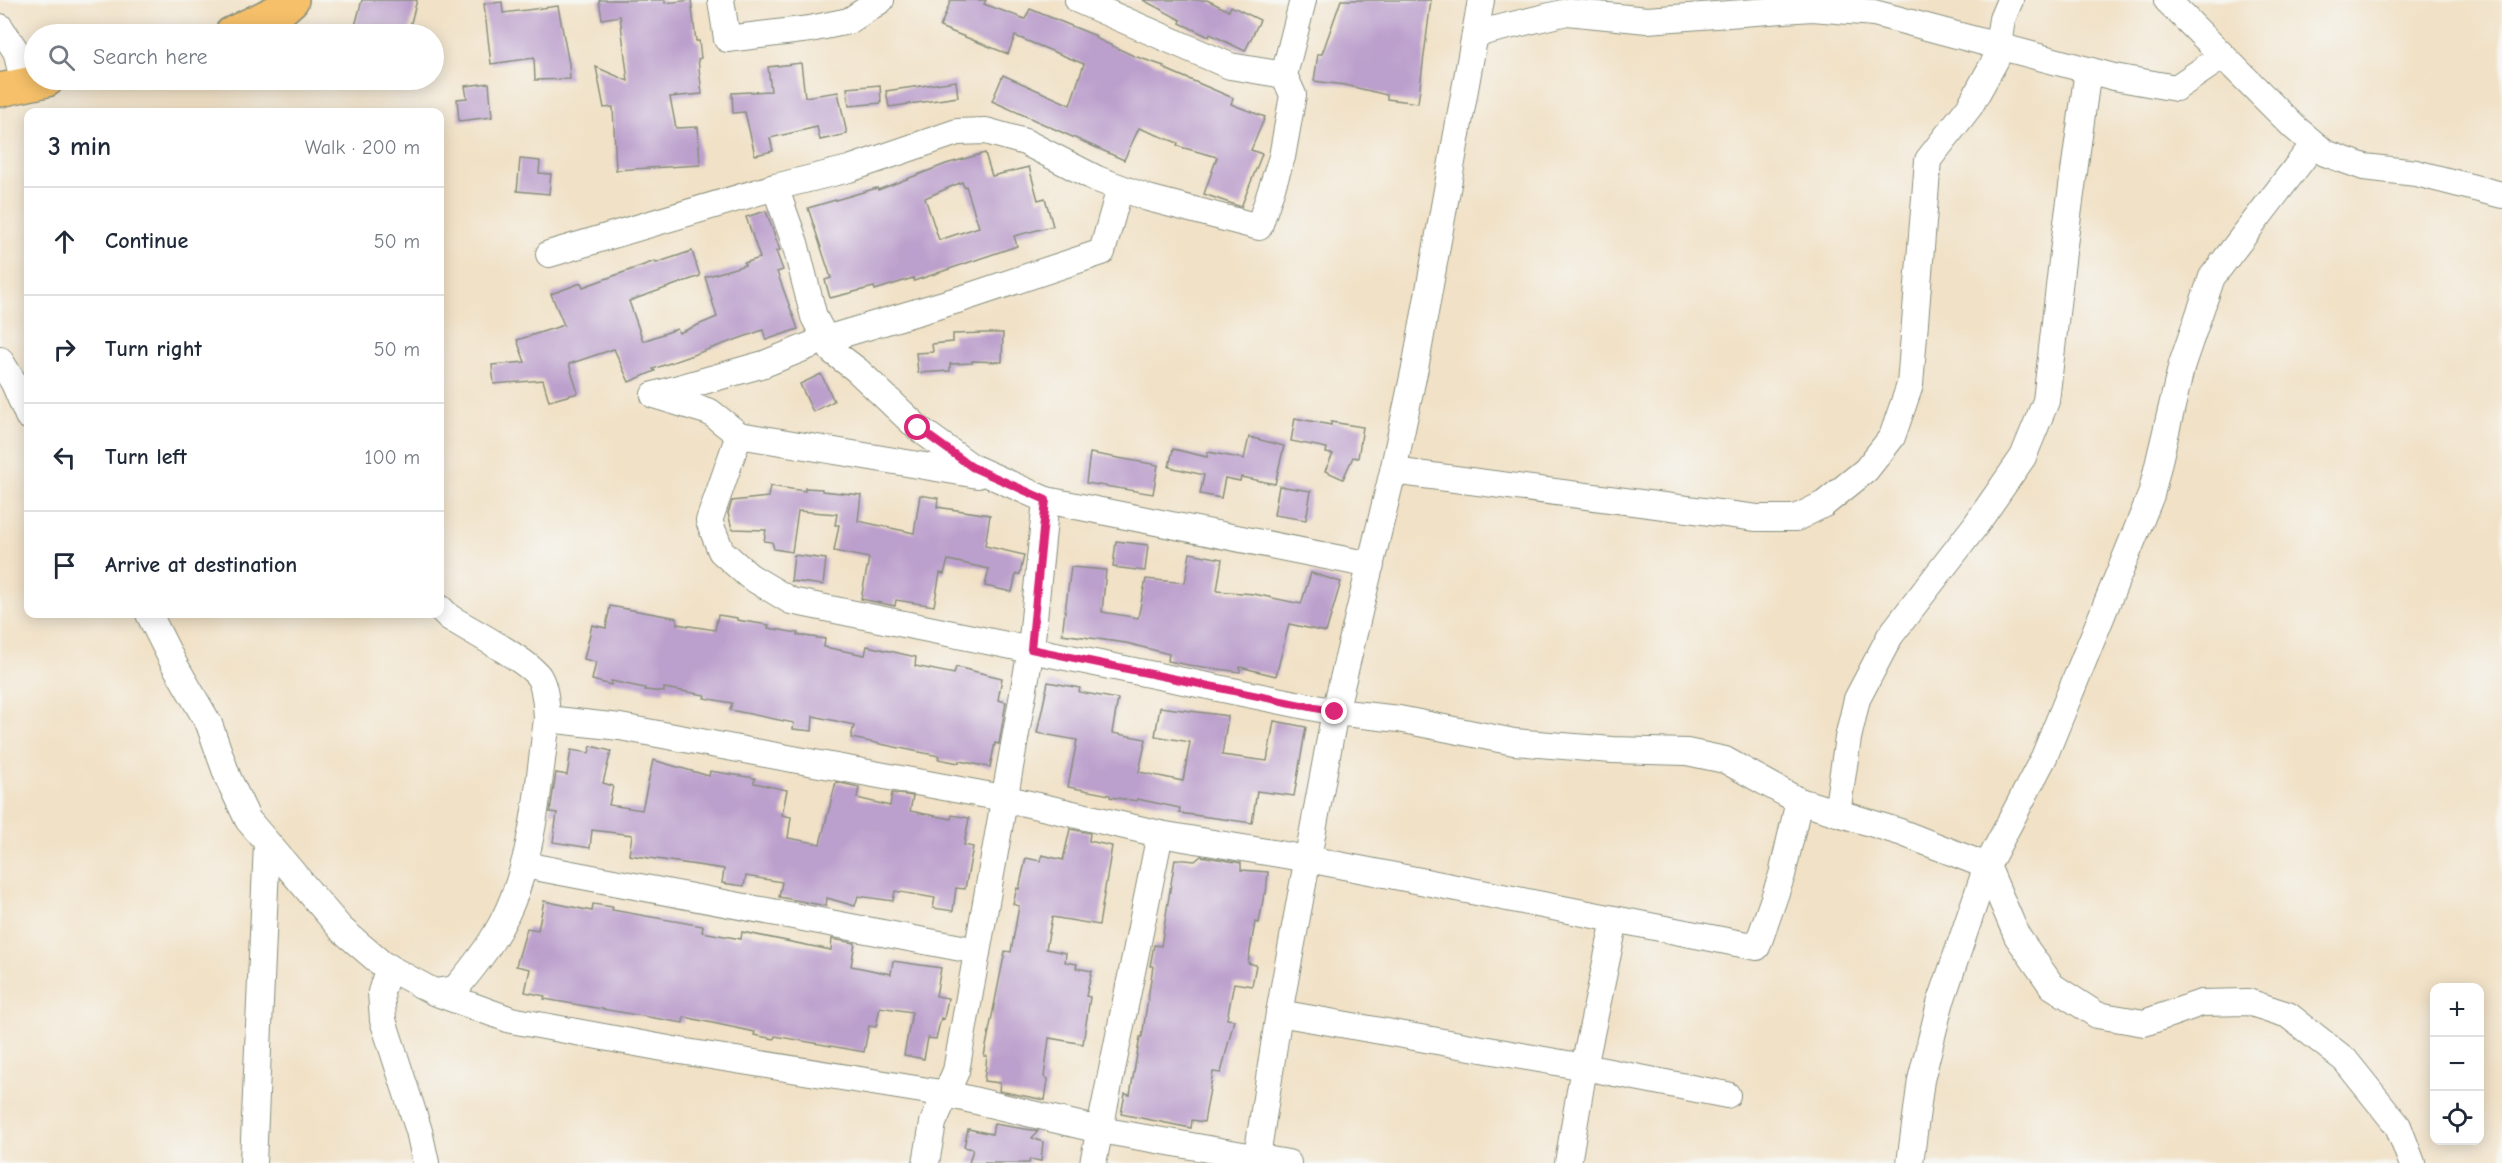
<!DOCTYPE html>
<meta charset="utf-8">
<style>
body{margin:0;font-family:"Comic Neue",sans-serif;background:#f6f6f7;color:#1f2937}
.controls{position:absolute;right:18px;bottom:18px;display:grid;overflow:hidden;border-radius:12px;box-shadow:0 3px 15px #0003}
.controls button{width:54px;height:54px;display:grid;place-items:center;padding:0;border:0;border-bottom:2px solid #e0e1e3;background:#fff;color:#1f2937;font:30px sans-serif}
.stop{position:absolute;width:18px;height:18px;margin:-14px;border:4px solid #db2777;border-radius:50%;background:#fff}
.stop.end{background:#db2777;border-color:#fff;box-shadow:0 2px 6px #0008}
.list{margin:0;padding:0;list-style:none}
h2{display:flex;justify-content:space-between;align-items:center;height:78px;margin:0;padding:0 24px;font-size:26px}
h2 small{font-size:20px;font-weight:400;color:#747a83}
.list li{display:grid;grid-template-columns:39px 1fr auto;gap:18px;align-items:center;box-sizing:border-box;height:108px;padding:0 24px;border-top:2px solid #e0e1e3}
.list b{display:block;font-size:22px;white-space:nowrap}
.list em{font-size:20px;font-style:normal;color:#747a83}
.icon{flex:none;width:33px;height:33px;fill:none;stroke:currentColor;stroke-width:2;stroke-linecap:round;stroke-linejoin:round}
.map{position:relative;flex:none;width:2502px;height:1163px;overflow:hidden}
.search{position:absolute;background:#fff;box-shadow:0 3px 15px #0003;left:24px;top:24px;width:420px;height:66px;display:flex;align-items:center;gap:15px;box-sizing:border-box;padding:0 21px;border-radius:33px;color:#747a83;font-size:22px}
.panel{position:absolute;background:#fff;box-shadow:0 3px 15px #0003;left:24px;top:108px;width:420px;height:510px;border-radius:12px}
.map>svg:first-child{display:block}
</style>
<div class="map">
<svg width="2502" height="1163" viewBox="0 0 2502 1163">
<rect width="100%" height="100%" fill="#f6f6f2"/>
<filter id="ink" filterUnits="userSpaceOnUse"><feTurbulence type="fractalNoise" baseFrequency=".0167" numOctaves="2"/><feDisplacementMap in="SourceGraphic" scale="12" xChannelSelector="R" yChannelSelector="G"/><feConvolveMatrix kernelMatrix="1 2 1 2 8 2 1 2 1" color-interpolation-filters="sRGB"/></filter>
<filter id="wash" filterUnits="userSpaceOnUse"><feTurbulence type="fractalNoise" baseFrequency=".008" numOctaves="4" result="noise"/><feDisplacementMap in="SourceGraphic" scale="24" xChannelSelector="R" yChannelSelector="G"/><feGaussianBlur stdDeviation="1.35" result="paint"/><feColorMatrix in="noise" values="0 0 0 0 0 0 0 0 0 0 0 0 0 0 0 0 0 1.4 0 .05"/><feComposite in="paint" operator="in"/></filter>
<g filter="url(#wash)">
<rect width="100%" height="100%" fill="#f1e1c6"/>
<g id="blocks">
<g fill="#bb9fcc" fill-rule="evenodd">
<polygon points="362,0 417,0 408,34 384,34 355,26"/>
<polygon points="599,0 665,0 665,3 691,0 696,41 699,41 701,58 698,59 702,94 670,97 676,128 698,127 700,165 616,170 613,107 604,108 596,67 628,81 620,16 602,19"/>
<polygon points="951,0 986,0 984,4 1025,19 1030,9 1096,36 1095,38 1134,56 1164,66 1163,68 1233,98 1231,104 1265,117 1251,150 1262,154 1241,207 1204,194 1217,157 1177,146 1178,143 1139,128 1124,160 992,101 1003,75 1070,105 1084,64 1015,36 1008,54 940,27"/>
<polygon points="1143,0 1207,0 1229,11 1231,6 1260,20 1245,51 1210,34 1209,37 1180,23 1181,20"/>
<polygon points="1341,0 1431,0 1418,103 1387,99 1387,95 1345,85 1314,81 1318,54 1322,54"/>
<polygon points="502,2 503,13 558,6 569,64 570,79 535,80 534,58 491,64 484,4"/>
<polygon points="801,63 805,97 838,92 847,134 820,140 817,127 770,138 773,151 755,155 745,112 733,113 732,93 771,91 768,67"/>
<polygon points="956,81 958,97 889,107 886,91"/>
<polygon points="489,83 492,117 459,121 457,99 467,98 465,86"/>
<polygon points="880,85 881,103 849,106 847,88"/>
<path d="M985 153 992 176 1029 167 1038 200 1045 198 1053 226 1014 236 1017 246 914 281 913 278 875 290 874 287 830 298 825 280 831 278 808 208 877 188 878 190 946 164ZM962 182 964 187 966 186 979 227 939 240 925 198Z"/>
<polygon points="520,159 540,161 539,173 551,174 549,194 517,191"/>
<polygon points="766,211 780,250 776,251 783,270 777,272 798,329 766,340 763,330 653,369 655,371 629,382 614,349 569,364 578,393 549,401 543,380 494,384 492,365 525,362 517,340 564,325 551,294 581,283 583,287 655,261 656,263 692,251 700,276 629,301 643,341 677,329 679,333 717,317 705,277 745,265 744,263 760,258 746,217"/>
<polygon points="985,333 1003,333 1002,362 972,361 972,363 950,364 950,371 918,373 916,353 933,352 932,344 953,342 953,334"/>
<polygon points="821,374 834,401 813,412 800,384"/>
<polygon points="1295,418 1331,425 1331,422 1363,427 1358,458 1353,457 1343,479 1325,471 1333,454 1326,453 1327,448 1291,441"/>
<polygon points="1249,437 1284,446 1275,484 1241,477 1240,481 1225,478 1221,498 1200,494 1204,475 1169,467 1173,449 1207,457 1208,452 1244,459"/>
<polygon points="1090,453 1158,465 1153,494 1086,483"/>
<polygon points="770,486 805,491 805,488 822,489 822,491 861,495 858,521 914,533 920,495 938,498 937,507 990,515 985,546 1024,555 1020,574 1016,574 1012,592 985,586 989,569 948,560 944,574 940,573 934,606 896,600 895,606 861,599 869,558 834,551 839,525 835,525 837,514 798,511 792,552 774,549 772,542 764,541 766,530 732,529 728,513 732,501 768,497"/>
<polygon points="1279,486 1311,491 1306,520 1274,515"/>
<polygon points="1116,541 1148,545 1145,571 1113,567"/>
<polygon points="1190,553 1222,559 1217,591 1254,594 1301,604 1311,573 1341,582 1326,632 1289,624 1276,676 1240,667 1240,672 1188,665 1168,661 1169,654 1126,643 1062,634 1071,567 1106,570 1102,612 1138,618 1146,579 1185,583"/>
<polygon points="794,555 826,559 823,585 791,581"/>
<polygon points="610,606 677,618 677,624 715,630 718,615 737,618 737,620 769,625 768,628 798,633 797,635 825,639 824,647 865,655 867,646 916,657 915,666 954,674 956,667 1002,678 998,700 1006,702 999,744 995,743 990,767 959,761 959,763 938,759 939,756 851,738 854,725 813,716 812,731 793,729 794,723 730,710 732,703 704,698 705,695 664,688 664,692 645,690 645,688 611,681 611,685 592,680 596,662 584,659 592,625 606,628"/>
<polygon points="1048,682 1080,688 1079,692 1118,699 1112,733 1146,739 1139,772 1183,781 1190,742 1155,736 1160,707 1228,716 1222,755 1267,761 1274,721 1306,727 1294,796 1257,791 1252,823 1179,813 1180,808 1137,799 1137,801 1110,797 1110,795 1068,787 1077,740 1037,733"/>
<polygon points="591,746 611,751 603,783 613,786 609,805 642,810 653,760 709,776 710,771 755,778 754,783 787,790 782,815 791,817 788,838 820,844 836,782 859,787 857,798 890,806 892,793 913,796 910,811 951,819 952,815 969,818 964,845 973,847 965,889 956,888 953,911 933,908 935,898 895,891 893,901 858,896 855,906 827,898 826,906 779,897 782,882 746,876 744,886 722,883 724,869 629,855 632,835 592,830 590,848 553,842 557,813 550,812 556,773 567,775 571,750 589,753"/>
<polygon points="1070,829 1090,833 1089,841 1112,846 1099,925 1052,917 1046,949 1066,953 1065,962 1077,964 1076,968 1092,971 1086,996 1090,997 1083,1044 1049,1038 1044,1077 1048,1079 1045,1100 999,1091 1000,1083 984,1081 987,1056 984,1056 1005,951 1011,952 1019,906 1013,904 1017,888 1019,889 1026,858 1040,861 1042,855 1063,860"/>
<polygon points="1201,856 1241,863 1241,870 1268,872 1266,894 1264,894 1259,923 1255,922 1248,963 1256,965 1252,986 1234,983 1227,1019 1234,1020 1221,1073 1213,1072 1204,1122 1192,1120 1191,1128 1121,1114 1125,1094 1130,1095 1140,1037 1142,1037 1153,966 1150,966 1154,945 1161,946 1175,859 1195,861"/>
<polygon points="544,901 592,911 593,904 613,907 612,910 703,926 702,932 741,939 742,932 831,950 832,939 855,943 851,966 891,974 893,961 941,968 936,996 948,998 944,1019 941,1018 936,1039 928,1038 924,1059 904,1055 912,1012 880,1007 876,1027 869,1026 864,1052 775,1036 774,1039 754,1035 755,1032 684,1017 683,1023 544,999 545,996 525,992 530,969 516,966 527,928 538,930"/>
<polygon points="994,1124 1038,1131 1032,1138 1043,1142 1041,1161 1030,1159 1029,1163 969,1163 973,1149 964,1147 968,1129 992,1134"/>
</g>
</g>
</g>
<g filter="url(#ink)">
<use href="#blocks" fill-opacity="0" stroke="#888f7d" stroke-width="1.5"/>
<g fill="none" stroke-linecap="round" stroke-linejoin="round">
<g stroke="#888f7d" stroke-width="28">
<g id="minor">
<polyline points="721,0 727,39 810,29 849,21 881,0"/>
<polyline points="2167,0 2294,127 2325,153 2364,167 2416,173 2502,195"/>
<polyline points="0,27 16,51 24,84"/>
<polyline points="1475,34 1567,12 1647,20 1812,8 1874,13 2114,77 2176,88 2223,56"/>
<polyline points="1284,75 1303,0"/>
<polyline points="775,187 795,243 814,317 832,351 857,370 918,428 972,467 1046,500 1371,565"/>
<polyline points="549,254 775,187 849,169 957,132 986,131 1025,142 1097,179 1148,198 1259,227 1282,157 1293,95 1284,75 1230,66 1078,0"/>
<polyline points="0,360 14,383 28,416"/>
<polyline points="654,395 764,364 826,339 964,298 1102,252 1120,188"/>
<polyline points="654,395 710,412 739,435 978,475"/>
<polyline points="739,435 709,521 721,551 749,576 791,601 1335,712 1399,719 1514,742 1612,750 1687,752 1725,760 1799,801 1900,832 1987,866 2017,936 2052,986 2097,1015 2144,1023 2201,1003 2248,1002 2288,1015 2345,1060 2398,1126 2412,1163"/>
<polyline points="1393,471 1757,518 1796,518 1824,504 1866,470 1892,437 1910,385 1928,160 1970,106 1996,59 2002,19 2010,0"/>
<path d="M149 614 173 662 209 724 228 778 248 820 341 929 382 964 434 992 455 989C474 967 492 944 505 917 533 861 539 781 547 719 546 705 546 689 539 677 529 661 468 629 449 617L440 608"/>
<polyline points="547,719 620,727 1003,798 1160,834 1308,859 1757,947 1782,875 1799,801"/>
<polyline points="1837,813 1848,738 1857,699 1890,636 1975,526 2023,457 2046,401 2063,252 2088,70"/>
<polyline points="524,865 977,951"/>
<polyline points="389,967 381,992 383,1020 419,1131 426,1163"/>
<polyline points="434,992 511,1020 674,1050 947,1094 1100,1130 1288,1163"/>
<polyline points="1279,1013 1584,1067 1727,1095"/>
<polyline points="253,1163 267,843"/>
<polyline points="926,1163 933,1123 956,1071 1031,649 1046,500"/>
<polyline points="1093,1163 1160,834"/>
<polyline points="1256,1163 1279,1013 1335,712 1393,471 1416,363 1481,0"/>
<polyline points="1568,1163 1584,1067 1615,920"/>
<polyline points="1910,1163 1921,1080 1940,1004 1987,866 2044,757 2151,495 2182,364 2212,277 2314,144"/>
</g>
</g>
<g stroke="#888f7d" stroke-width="36">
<g id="highway">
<polyline points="231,34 282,9 292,0"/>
<polyline points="0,90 47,80"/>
</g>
</g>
<use href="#minor" stroke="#fff" stroke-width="26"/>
<use href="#highway" stroke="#f6c06b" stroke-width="33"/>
</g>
</g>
<g fill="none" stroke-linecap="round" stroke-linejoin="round" filter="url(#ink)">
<polyline stroke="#db2777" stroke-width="8" points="918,428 972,467 1046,500 1031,649 1335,712"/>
</g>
</svg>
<div class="controls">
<button>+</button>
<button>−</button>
<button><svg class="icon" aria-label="locate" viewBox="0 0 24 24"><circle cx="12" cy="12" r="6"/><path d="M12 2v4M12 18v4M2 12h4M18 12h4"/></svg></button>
</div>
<div class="stop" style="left:918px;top:428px"></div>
<div class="stop end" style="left:1335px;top:712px"></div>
<div class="search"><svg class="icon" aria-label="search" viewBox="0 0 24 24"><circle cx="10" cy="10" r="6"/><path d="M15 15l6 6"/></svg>Search here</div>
<section class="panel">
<h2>3 min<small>Walk · 200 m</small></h2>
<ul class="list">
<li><svg class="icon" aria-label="ahead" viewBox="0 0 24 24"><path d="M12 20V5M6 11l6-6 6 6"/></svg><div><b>Continue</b></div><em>50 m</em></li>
<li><svg class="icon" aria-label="right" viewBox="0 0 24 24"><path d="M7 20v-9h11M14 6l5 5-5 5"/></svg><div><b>Turn right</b></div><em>50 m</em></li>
<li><svg class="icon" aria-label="left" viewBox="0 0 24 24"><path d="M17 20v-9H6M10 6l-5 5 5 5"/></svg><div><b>Turn left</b></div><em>100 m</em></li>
<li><svg class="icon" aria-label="arrive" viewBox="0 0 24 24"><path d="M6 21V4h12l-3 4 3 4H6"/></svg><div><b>Arrive at destination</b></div></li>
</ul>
</section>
</div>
